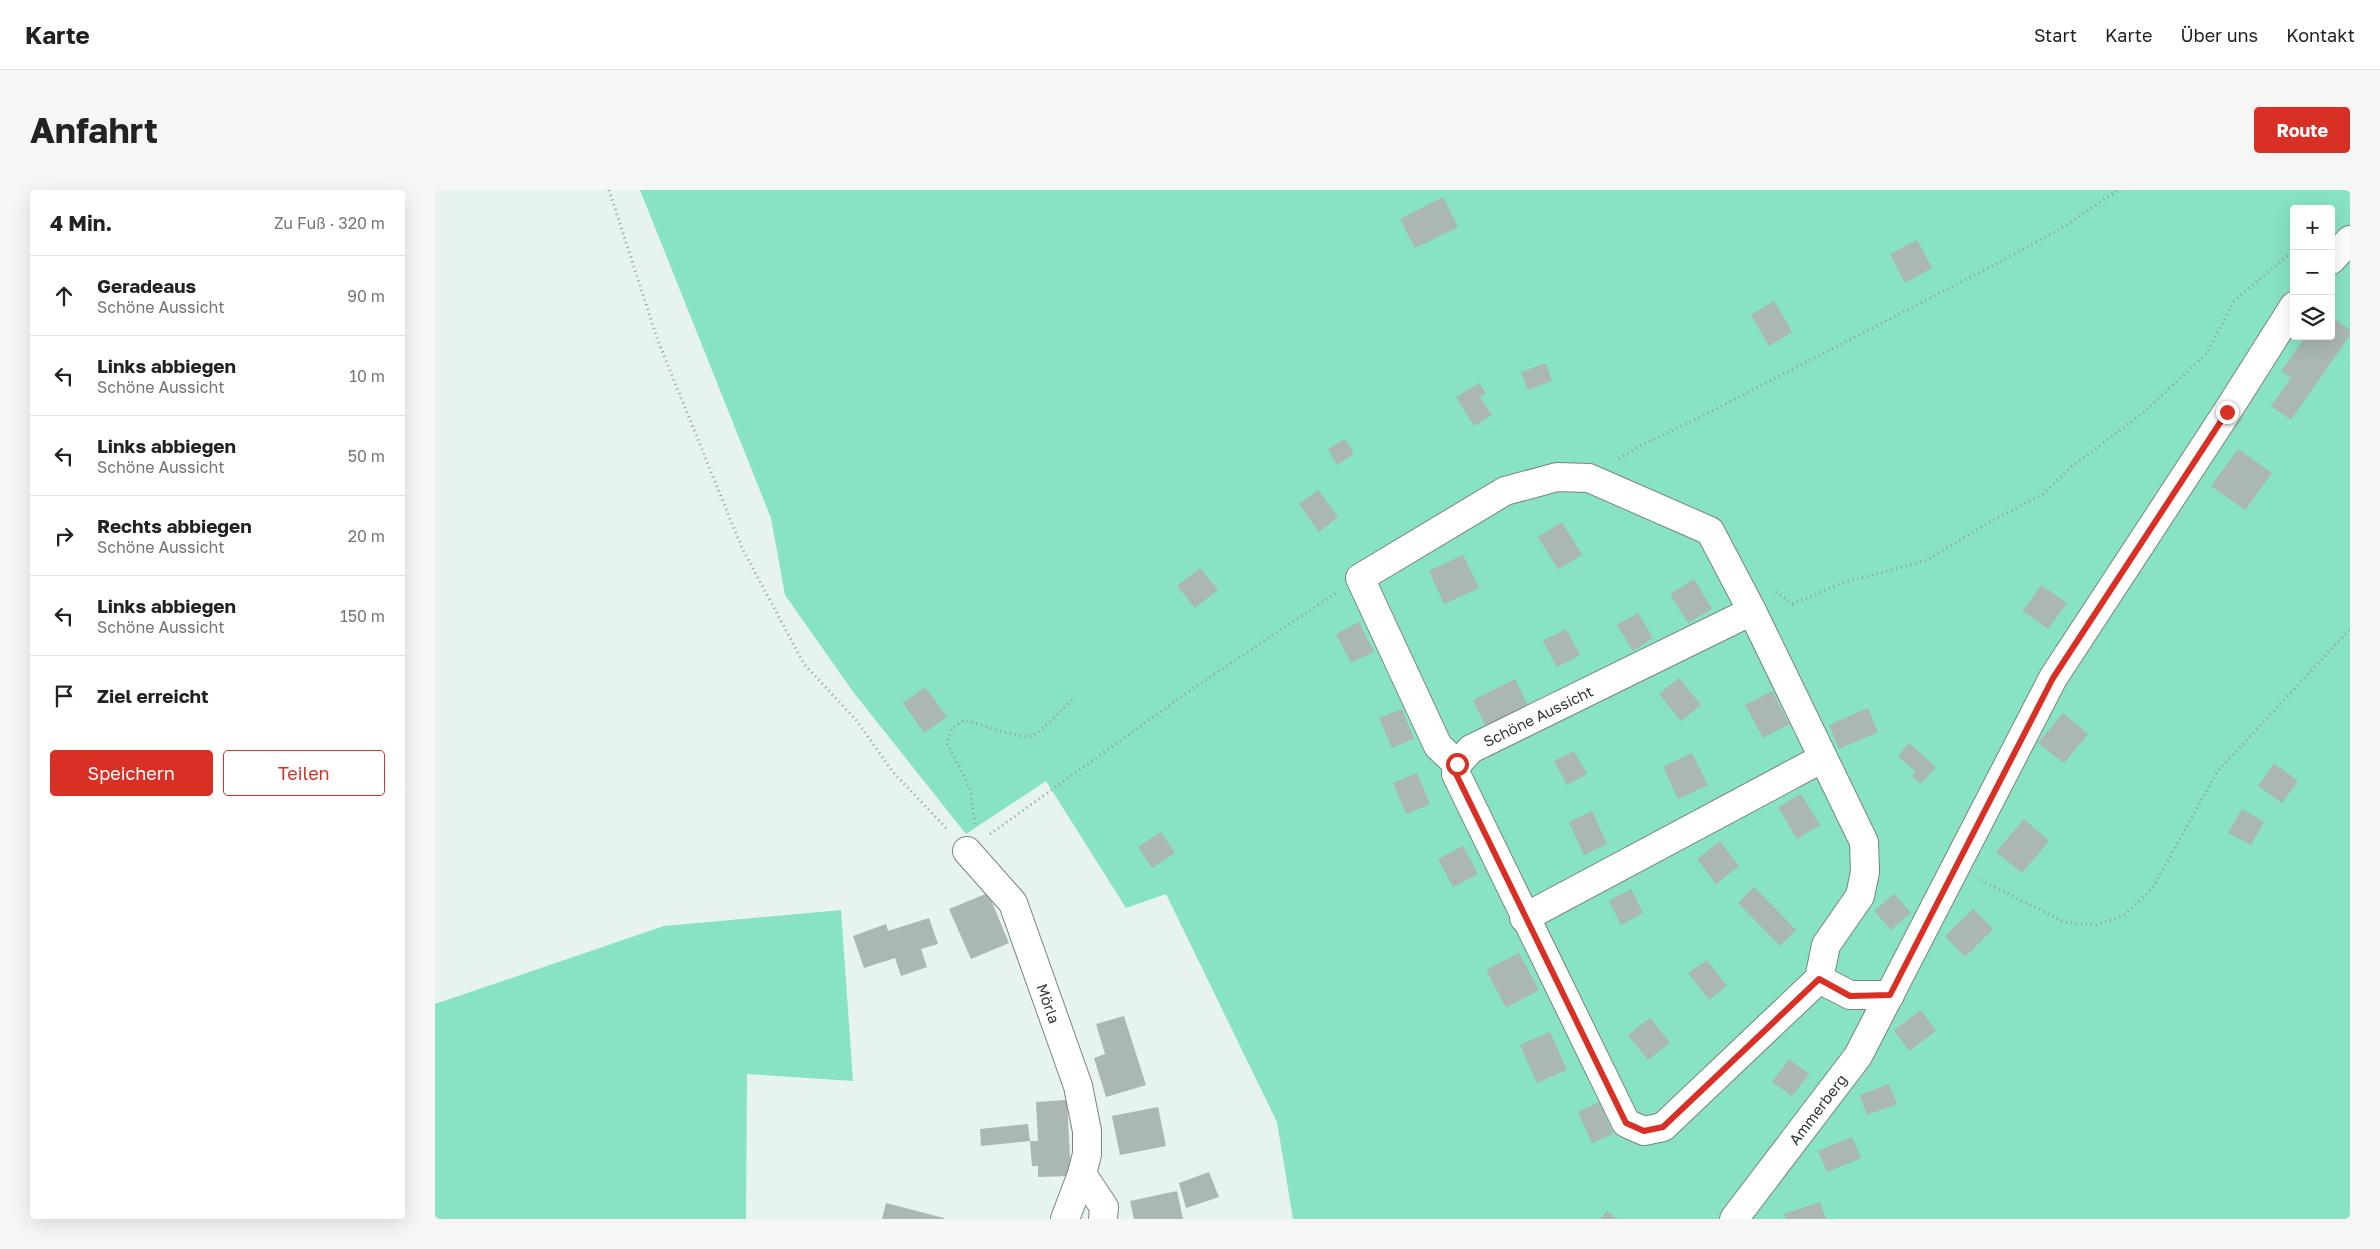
<!DOCTYPE html>
<html lang="de">
<meta charset="utf-8">
<style>
body{margin:0;font-family:"Golos Text",sans-serif;background:#f6f6f6;color:#222}
.controls{position:absolute;right:15px;top:15px;display:grid;overflow:hidden;border-radius:5px;box-shadow:0 5px 20px #0002}
.controls button{width:45px;height:45px;display:grid;place-items:center;padding:0;border:0;border-bottom:1px solid #e0e0e0;background:#fff;color:#222;font:25px sans-serif}
.stop{position:absolute;width:15px;height:15px;margin:-11px;border:4px solid #d93025;border-radius:50%;background:#fff}
.stop.end{background:#d93025;border-color:#fff;box-shadow:0 1px 5px #0008}
.list{margin:0;padding:0;list-style:none}
h2{display:flex;justify-content:space-between;align-items:center;height:65px;margin:0;padding:0 20px;font-size:21px}
h2 small{font-size:16px;font-weight:400;color:#767676}
.list li{display:grid;grid-template-columns:32px 1fr auto;gap:15px;align-items:center;box-sizing:border-box;height:80px;padding:0 20px;border-top:1px solid #e0e0e0}
.list b{display:block;font-size:19px;white-space:nowrap}
.list p{margin:0;font-size:16px;white-space:nowrap;color:#767676}
.list em{font-size:16px;font-style:normal;color:#767676}
.actions{display:flex;gap:10px;padding:15px 20px}
.actions a{flex:1;padding:11px 0;border:1px solid #d93025;border-radius:5px;text-align:center;font-size:18px;color:#d93025}
.actions .main{background:#d93025;color:#fff}
.icon{flex:none;width:28px;height:28px;fill:none;stroke:currentColor;stroke-width:2;stroke-linecap:round;stroke-linejoin:round}
.map{position:relative;flex:none;width:1915px;height:1029px;overflow:hidden;border-radius:5px}
header{display:flex;align-items:center;gap:30px;box-sizing:border-box;height:70px;padding:0 25px;background:#fff;border-bottom:1px solid #e0e0e0}
header strong{font-size:24px}
nav{display:flex;gap:28px;margin-inline-start:auto;font-size:18px}
.intro{display:flex;align-items:center;justify-content:space-between;box-sizing:border-box;height:120px;padding:0 30px}
h1{margin:0;font-size:35px}
.button{padding:12px 22px;border-radius:5px;background:#d93025;color:#fff;font-size:18px;font-weight:700}
main{display:flex;gap:30px;padding:0 30px}
aside{flex:1;background:#fff;border-radius:5px;box-shadow:0 5px 20px #0002}
.map>svg:first-child{display:block}
</style>
<header>
<strong>Karte</strong>
<nav><a>Start</a><a>Karte</a><a>Über uns</a><a>Kontakt</a></nav>
</header>
<div class="intro"><h1>Anfahrt</h1><a class="button">Route</a></div>
<main>
<aside>
<h2>4 Min.<small>Zu Fuß · 320 m</small></h2>
<ul class="list">
<li><svg class="icon" aria-label="ahead" viewBox="0 0 24 24"><path d="M12 20V5M6 11l6-6 6 6"/></svg><div><b>Geradeaus</b><p>Schöne Aussicht</p></div><em>90 m</em></li>
<li><svg class="icon" aria-label="left" viewBox="0 0 24 24"><path d="M17 20v-9H6M10 6l-5 5 5 5"/></svg><div><b>Links abbiegen</b><p>Schöne Aussicht</p></div><em>10 m</em></li>
<li><svg class="icon" aria-label="left" viewBox="0 0 24 24"><path d="M17 20v-9H6M10 6l-5 5 5 5"/></svg><div><b>Links abbiegen</b><p>Schöne Aussicht</p></div><em>50 m</em></li>
<li><svg class="icon" aria-label="right" viewBox="0 0 24 24"><path d="M7 20v-9h11M14 6l5 5-5 5"/></svg><div><b>Rechts abbiegen</b><p>Schöne Aussicht</p></div><em>20 m</em></li>
<li><svg class="icon" aria-label="left" viewBox="0 0 24 24"><path d="M17 20v-9H6M10 6l-5 5 5 5"/></svg><div><b>Links abbiegen</b><p>Schöne Aussicht</p></div><em>150 m</em></li>
<li><svg class="icon" aria-label="arrive" viewBox="0 0 24 24"><path d="M6 21V4h12l-3 4 3 4H6"/></svg><div><b>Ziel erreicht</b></div></li>
</ul>
<div class="actions"><a class="main">Speichern</a><a>Teilen</a></div>
</aside>
<div class="map">
<svg width="1915" height="1029" viewBox="0 0 1915 1029">
<rect width="100%" height="100%" fill="#e7f3ee"/>
<g fill="#87e3c2" fill-rule="evenodd">
<path d="M205 0H1915V1029H858L842 932 731 704 691 718 611 591 531 644 419 503 350 405 336 328ZM1859 19H1896V146H1859Z"/>
<polygon points="406,720 418,891 312,884 311,1029 0,1029 0,814 229,736"/>
</g>
<g fill="#abb7b2">
<polygon points="1008,7 1023,37 980,58 965,29"/>
<polygon points="1482,50 1497,78 1470,93 1455,64"/>
<polygon points="1339,111 1357,142 1334,156 1316,125"/>
<polygon points="1896,127 1915,140 1915,145 1856,230 1836,216 1856,188 1846,181 1871,146 1896,146"/>
<polygon points="1111,173 1117,191 1093,200 1086,182"/>
<polygon points="1044,193 1051,203 1045,207 1057,225 1039,236 1021,207"/>
<polygon points="910,249 919,264 902,275 893,259"/>
<polygon points="1803,259 1837,283 1810,320 1776,296"/>
<polygon points="883,300 903,327 884,342 864,314"/>
<polygon points="1127,332 1147,365 1123,379 1103,347"/>
<polygon points="1028,365 1044,398 1009,414 994,381"/>
<polygon points="765,378 783,400 760,418 742,396"/>
<polygon points="1259,389 1277,419 1253,433 1235,404"/>
<polygon points="1606,395 1632,413 1613,439 1588,421"/>
<polygon points="1203,423 1218,448 1198,461 1182,435"/>
<polygon points="924,432 939,462 916,473 901,444"/>
<polygon points="1131,439 1145,465 1122,477 1108,451"/>
<polygon points="1244,488 1266,515 1246,531 1224,504"/>
<polygon points="1080,489 1096,522 1054,543 1038,510"/>
<polygon points="490,497 512,527 489,543 468,513"/>
<polygon points="1337,501 1354,534 1328,548 1310,515"/>
<polygon points="1433,518 1443,542 1404,559 1394,535"/>
<polygon points="967,519 979,549 957,558 944,528"/>
<polygon points="1628,523 1653,544 1629,573 1603,553"/>
<polygon points="1474,553 1501,577 1486,594 1477,586 1481,582 1463,566"/>
<polygon points="1139,561 1152,584 1132,595 1119,571"/>
<polygon points="1257,563 1273,595 1243,609 1228,577"/>
<polygon points="1839,573 1863,591 1847,613 1823,596"/>
<polygon points="982,583 995,614 971,624 958,593"/>
<polygon points="1366,604 1385,635 1362,649 1343,617"/>
<polygon points="1807,619 1829,632 1816,655 1793,643"/>
<polygon points="1157,621 1172,654 1149,665 1134,632"/>
<polygon points="1589,629 1614,651 1587,683 1561,662"/>
<polygon points="726,642 740,663 717,678 703,657"/>
<polygon points="1285,651 1304,676 1281,694 1262,669"/>
<polygon points="1028,656 1043,684 1018,697 1003,669"/>
<polygon points="1319,697 1361,740 1345,756 1303,713"/>
<polygon points="1196,699 1208,723 1186,735 1174,711"/>
<polygon points="553,703 574,753 536,769 514,719"/>
<polygon points="1459,704 1476,723 1456,740 1439,721"/>
<polygon points="1538,719 1558,739 1530,767 1510,746"/>
<polygon points="494,728 503,754 486,759 492,777 466,786 460,768 429,778 418,746 451,734 453,741"/>
<polygon points="1084,763 1104,800 1071,818 1051,780"/>
<polygon points="1272,770 1292,796 1274,810 1253,783"/>
<polygon points="1486,820 1501,841 1474,861 1459,840"/>
<polygon points="689,826 711,895 671,907 659,868 670,864 661,834"/>
<polygon points="1215,828 1235,853 1213,870 1193,845"/>
<polygon points="1115,842 1132,880 1102,893 1085,855"/>
<polygon points="1354,869 1374,884 1357,906 1337,892"/>
<polygon points="1454,894 1462,914 1432,925 1425,905"/>
<polygon points="632,910 636,986 603,987 603,976 597,976 595,951 603,951 601,912"/>
<polygon points="1164,912 1178,944 1157,953 1143,922"/>
<polygon points="723,917 731,956 685,965 677,926"/>
<polygon points="593,934 595,951 546,956 545,939"/>
<polygon points="1417,947 1426,968 1392,982 1383,961"/>
<polygon points="774,982 784,1007 751,1018 744,993"/>
<polygon points="742,1001 748,1029 699,1029 695,1011"/>
<polygon points="1385,1012 1391,1029 1351,1029 1349,1024"/>
<polygon points="451,1013 509,1028 509,1029 447,1029"/>
<polygon points="1172,1021 1182,1029 1165,1029"/>
</g>
<g fill="none" stroke-linecap="round" stroke-linejoin="round">
<g stroke="#798580" stroke-width="30">
<g id="minor">
<polyline points="1896,70 1915,50"/>
<polyline points="1317,421 1036,559 1022,574 1021,584 1191,933 1209,941 1228,937 1384,789"/>
<polyline points="1022,574 1003,556 925,388 1070,301 1122,287 1154,288 1275,341 1317,421 1429,652 1430,682 1425,706 1391,755 1384,789 1415,805 1455,805"/>
<path id="s1" d="M532 661 578 713 643 896 652 941V964L647 984 630 1029"/>
<polyline points="1089,728 1388,568"/>
<polyline points="647,984 669,1017 668,1029"/>
<path id="s2" d="M1299 1029 1423 866 1618 488 1792 222 1859 116"/>
</g>
</g>
<g stroke="#949c99" stroke-width="3" stroke-dasharray="1 4" stroke-linecap="butt">
<polyline points="174,0 223,151 307,358 369,474 421,530 458,582 513,640"/>
<polyline points="1184,269 1203,257 1269,225 1561,74 1630,36 1683,0"/>
<polyline points="1341,402 1358,414 1407,393 1492,370 1553,333 1608,304 1636,277 1709,222 1772,163 1799,111 1859,60"/>
<path d="M540 634 535 598 512 553 517 538 529 530C544 534 585 549 596 546 607 542 628 518 637 510"/>
<polyline points="555,644 760,497 901,403"/>
<polyline points="1546,690 1629,732 1661,735 1689,725 1717,699 1782,582 1915,439"/>
</g>
<use href="#minor" stroke="#fff" stroke-width="28"/>
</g>
<g fill="none" stroke-linecap="round" stroke-linejoin="round">
<polyline stroke="#d93025" stroke-width="6" points="1022,574 1021,584 1191,933 1209,941 1228,937 1384,789 1415,806 1455,805 1618,488 1792,222"/>
</g>
<g text-anchor="middle" dominant-baseline="central" stroke-width="4" stroke-linejoin="round" paint-order="stroke">
<g font-size="15" fill="#333836" stroke="#fff">
<text transform="translate(1103 526) rotate(-26)">Schöne Aussicht</text>
<text stroke="none"><textPath href="#s1" startOffset="176">Mörla</textPath></text>
<text stroke="none"><textPath href="#s2" startOffset="138">Ammerberg</textPath></text>
</g>
</g>
</svg>
<div class="controls">
<button>+</button>
<button>−</button>
<button><svg class="icon" aria-label="layers" viewBox="0 0 24 24"><path d="M12 4l9 5-9 5-9-5zM3 14l9 5 9-5"/></svg></button>
</div>
<div class="stop" style="left:1022px;top:574px"></div>
<div class="stop end" style="left:1792px;top:222px"></div>
</div>
</main>
